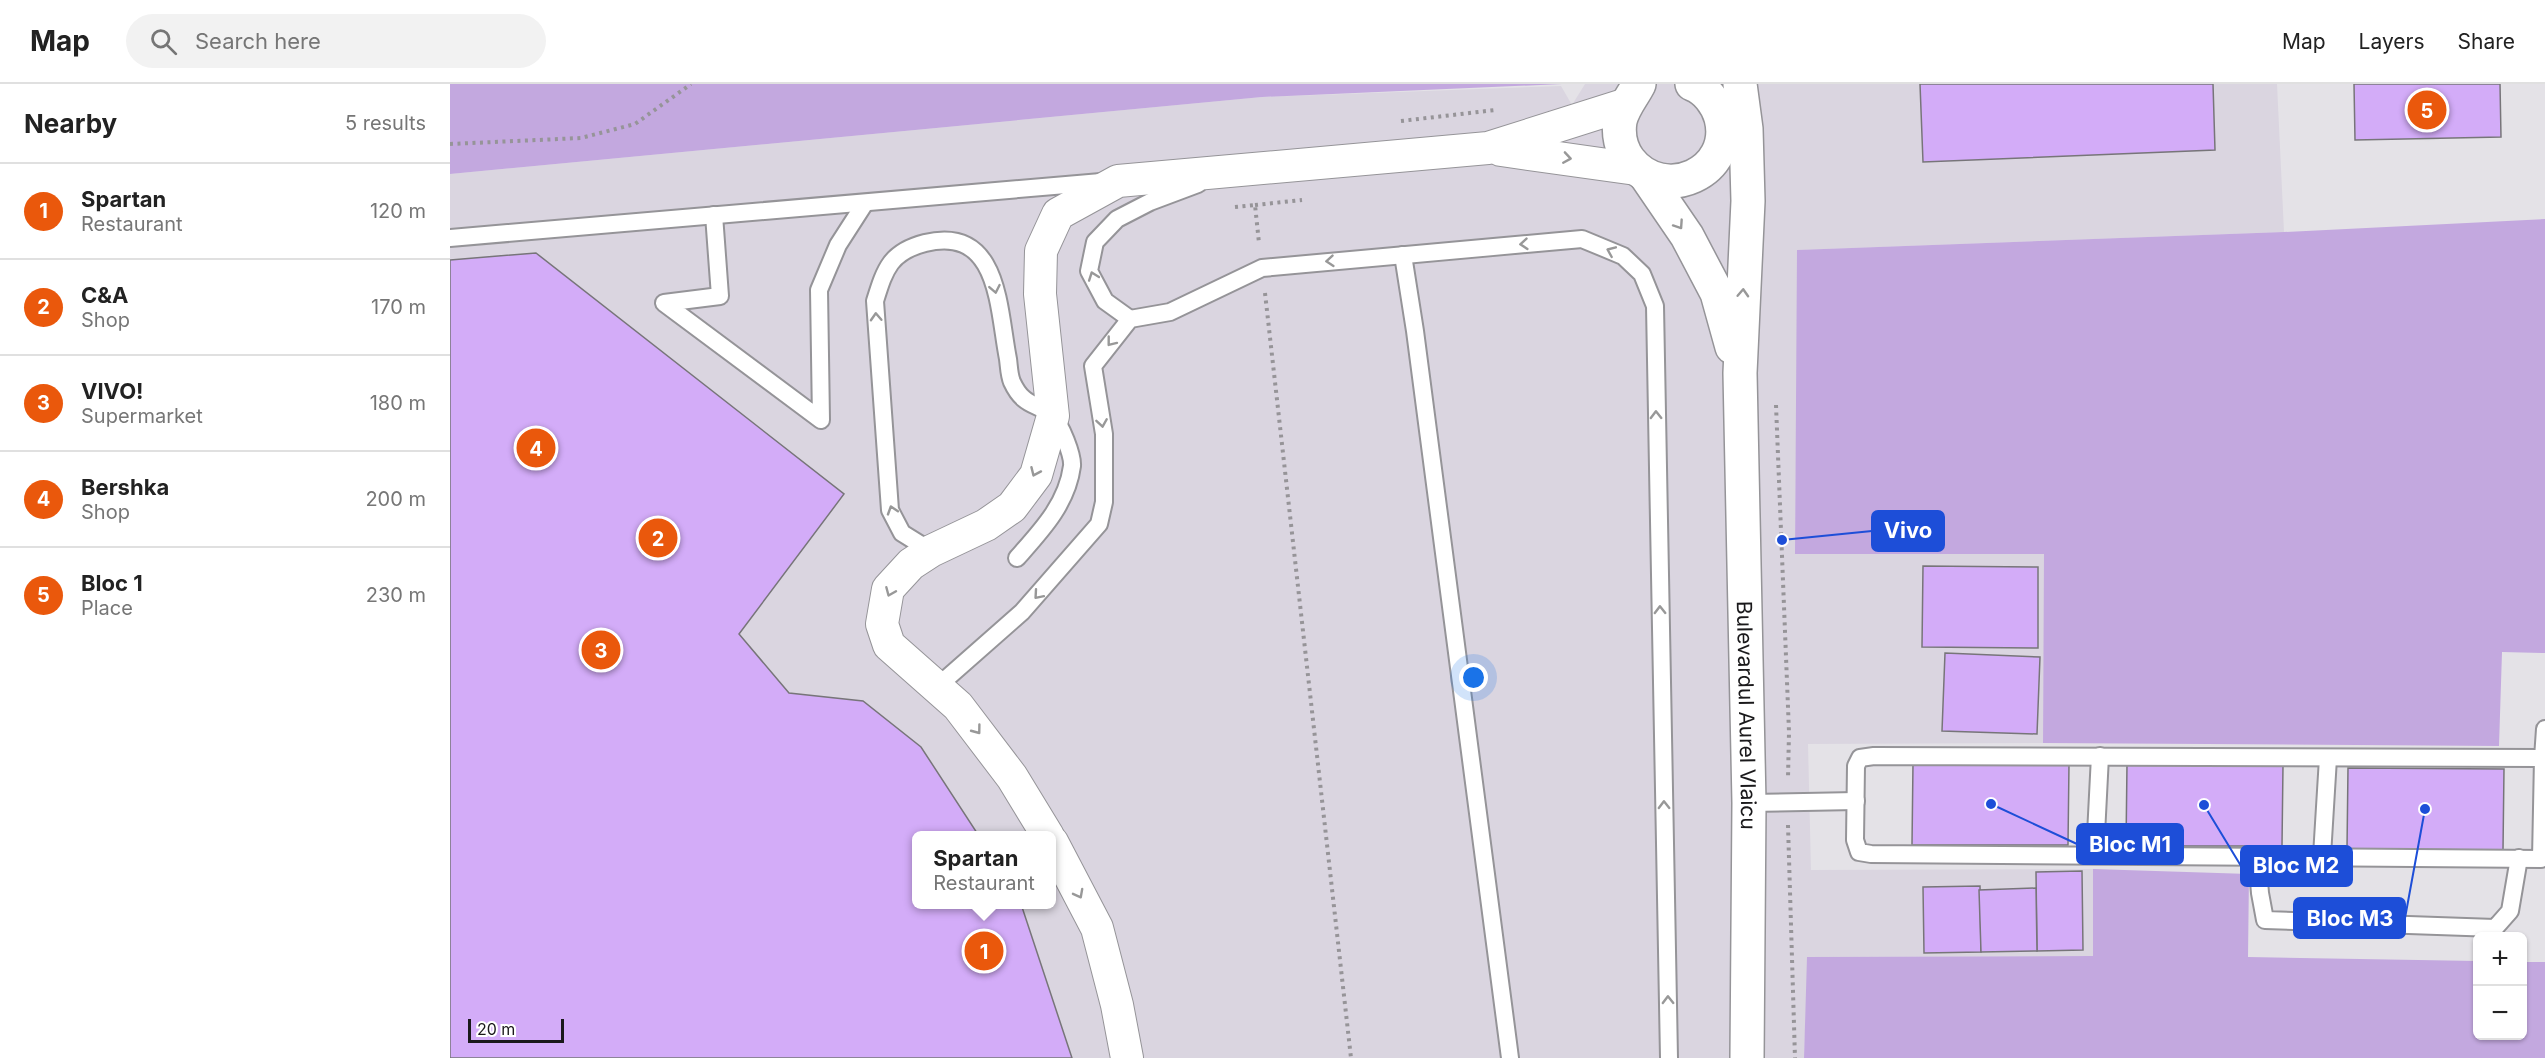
<!DOCTYPE html>
<meta charset="utf-8">
<style>
body{margin:0;font-family:Inter,sans-serif;background:#f2f2f2;color:#222}
.controls{position:absolute;right:18px;bottom:18px;display:grid;overflow:hidden;border-radius:9px;box-shadow:0 2px 4px #0004}
.controls button{width:54px;height:54px;display:grid;place-items:center;padding:0;border:0;border-bottom:2px solid #e0e0e0;background:#fff;color:#222;font:30px sans-serif}
.scale{position:absolute;left:18px;bottom:15px;width:96px;box-sizing:border-box;padding-left:6px;border:3px solid #1a191b;border-top:0;font-size:16px;line-height:21px;white-space:nowrap;color:#1a191b;-webkit-text-stroke:4px #fff;paint-order:stroke}
.you{position:absolute;left:1024px;top:594px;width:21px;height:21px;margin:-15px;border:4px solid #fff;border-radius:50%;background:#1a73e8;box-shadow:0 0 0 9px #1a73e833}
.badge{display:grid;place-items:center;width:39px;height:39px;border-radius:50%;background:#ea580c;color:#fff;font-size:20px;font-weight:700}
.pin{position:absolute;translate:-50% -50%;border:3px solid #fff;box-shadow:0 2px 6px #0006}
.popup{position:absolute;left:462px;top:747px;width:144px;height:78px;box-sizing:border-box;display:grid;place-content:center;border-radius:9px;background:#fff;filter:drop-shadow(0 2px 4px #0005);font-size:20px;white-space:nowrap;color:#767676}
.popup b{font-size:22px;color:#222}
.popup::after{content:'';position:absolute;left:50%;top:100%;margin-left:-12px;border:12px solid transparent;border-top-color:#fff}
.list{margin:0;padding:0;list-style:none}
h2{display:flex;justify-content:space-between;align-items:center;height:78px;margin:0;padding:0 24px;font-size:26px}
h2 small{font-size:20px;font-weight:400;color:#767676}
.list li{display:grid;grid-template-columns:39px 1fr auto;gap:18px;align-items:center;box-sizing:border-box;height:96px;padding:0 24px;border-top:2px solid #e0e0e0}
.list b{display:block;font-size:22px;white-space:nowrap}
.list p{margin:0;font-size:20px;white-space:nowrap;color:#767676}
.list em{font-size:20px;font-style:normal;color:#767676}
.icon{flex:none;width:33px;height:33px;fill:none;stroke:currentColor;stroke-width:2;stroke-linecap:round;stroke-linejoin:round}
.map{position:relative;flex:none;width:2095px;height:974px;overflow:hidden}
header{display:flex;align-items:center;gap:36px;box-sizing:border-box;height:84px;padding:0 30px;background:#fff;border-bottom:2px solid #e0e0e0}
header strong{font-size:28px}
nav{display:flex;gap:33px;margin-inline-start:auto;font-size:21px}
.search{width:420px;height:54px;background:#f2f2f2;display:flex;align-items:center;gap:15px;box-sizing:border-box;padding:0 21px;border-radius:33px;color:#767676;font-size:22px}
main{display:flex}
aside{flex:1;background:#fff}
.map>svg:first-child{display:block}
</style>
<header>
<strong>Map</strong>
<div class="search"><svg class="icon" aria-label="search" viewBox="0 0 24 24"><circle cx="10" cy="10" r="6"/><path d="M15 15l6 6"/></svg>Search here</div>
<nav><a>Map</a><a>Layers</a><a>Share</a></nav>
</header>
<main>
<aside>
<h2>Nearby<small>5 results</small></h2>
<ul class="list">
<li><span class="badge">1</span><div><b>Spartan</b><p>Restaurant</p></div><em>120 m</em></li>
<li><span class="badge">2</span><div><b>C&amp;A</b><p>Shop</p></div><em>170 m</em></li>
<li><span class="badge">3</span><div><b>VIVO!</b><p>Supermarket</p></div><em>180 m</em></li>
<li><span class="badge">4</span><div><b>Bershka</b><p>Shop</p></div><em>200 m</em></li>
<li><span class="badge">5</span><div><b>Bloc 1</b><p>Place</p></div><em>230 m</em></li>
</ul>
</aside>
<div class="map">
<svg width="2095" height="974" viewBox="0 0 2095 974">
<rect width="100%" height="100%" fill="#e4e2e7"/>
<path fill="#dad5e0" fill-rule="evenodd" d="M1135 0H1827L1834 148 1348 166 1345 470H1595L1593 659 1358 660 1361 786 1643 785V872L1358 873 1354 974H0V90L812 13 1111 2 1122 21ZM466 752H602V820H466Z"/>
<g fill="#c3a8df">
<polygon points="0,0 1112,0 812,13 0,90"/>
<polygon points="2095,135 2095,569 2052,568 2049,662 1593,659 1594,470 1345,470 1347,166 1834,148"/>
<polygon points="1643,785 1799,790 1798,873 2027,877 2028,952 2072,952 2073,878 2095,878 2095,974 1354,974 1357,873 1643,872"/>
</g>
<g fill="#d3acf8" stroke="#777579" stroke-width="1.5">
<polygon points="1470,0 1763,0 1765,66 1473,78"/>
<polygon points="1904,0 2050,0 2051,53 1905,56"/>
<polygon points="86,169 394,410 289,550 339,609 413,617 471,663 529,752 466,752 466,820 571,820 622,974 0,974 0,176"/>
<polygon points="1473,482 1588,483 1588,564 1472,563"/>
<polygon points="1495,569 1590,573 1587,650 1492,647"/>
<polygon points="1463,679 1619,680 1618,761 1462,761"/>
<polygon points="1677,680 1833,681 1832,762 1676,762"/>
<polygon points="1898,684 2054,685 2053,766 1897,765"/>
<polygon points="1632,787 1633,866 1587,867 1586,788"/>
<polygon points="1530,802 1531,868 1474,869 1473,803"/>
<polygon points="1586,804 1587,867 1531,868 1529,806"/>
</g>
<g fill="none" stroke-linecap="round" stroke-linejoin="round">
<g stroke="#959498" stroke-width="20">
<g id="lane">
<polyline points="264,131 270,212 214,219 371,336 369,206 388,161 415,119"/>
<polyline points="0,154 651,98"/>
<polyline points="953,171 965,247 1060,974"/>
<polyline points="680,235 655,217 639,187 645,158 667,135 700,118 748,100"/>
<path d="M481 467 452 449 440 426 425 217C435 185 440 168 475 159 550 141 548 225 558 275 559 282 559 291 562 298 574 324 587 318 602 332 611 340 623 372 622 382 617 420 591 447 567 474"/>
<polyline points="488,602 572,528 649,440 654,418 654,350 643,282 680,235 720,228 812,184 1132,155 1173,172 1192,190 1205,222 1219,974"/>
<polyline points="2095,645 2093,674 2095,674"/>
<polygon points="1424,672 2093,674 2091,775 1421,770 1409,768 1405,756 1406,682 1410,674"/>
<polyline points="1299,719 1406,717"/>
<polyline points="1645,770 1650,672"/>
<polyline points="1807,772 1810,809 1815,836 2045,844 2060,827 2069,774"/>
<polyline points="1872,772 1878,674"/>
</g>
</g>
<g stroke="#959498" stroke-width="34">
<g id="street">
<polyline points="1051,66 1186,85"/>
<polyline points="598,752 562,693 508,622 439,561 432,540 438,505 461,480 481,467 536,441 562,423 586,391 603,332 590,210 591,167 608,130 668,97 1038,64 1177,20"/>
<polyline points="602,758 647,844 667,921 677,974"/>
</g>
</g>
<g stroke="#959498" stroke-width="36">
<g id="primary">
<path d="M1189 0C1183 12 1173 23 1170 37 1168 50 1171 65 1179 76 1214 121 1285 88 1271 34 1267 20 1256 5 1242 0"/>
<path id="s1" d="M1290 0 1296 45 1298 117 1290 289 1299 719 1297 974"/>
<polyline points="1196,92 1237,152 1267,209 1282,263"/>
</g>
</g>
<g stroke="#969498" stroke-width="4" stroke-dasharray="3 4.5" stroke-linecap="butt">
<polyline points="951,37 1045,26"/>
<polyline points="0,60 131,54 185,40 241,0"/>
<polyline points="805,121 852,116"/>
<polyline points="785,123 805,121 809,159"/>
<polyline points="815,209 901,974"/>
<polyline points="1326,321 1339,648 1338,694"/>
<polyline points="1338,741 1345,974"/>
</g>
<use href="#lane" stroke="#fff" stroke-width="16"/>
<use href="#street" stroke="#fff" stroke-width="32"/>
<use href="#primary" stroke="#fff" stroke-width="33"/>
</g>
<defs><path id="oneway-chevron" d="M-2-3.5L2.5 0L-2 3.5" fill="none" stroke-width="1.6" stroke-linecap="round" stroke-linejoin="round" transform="scale(1.5)"/></defs>
<g stroke="#989898">
<use href="#oneway-chevron" transform="translate(1117 74) rotate(9)"/>
<use href="#oneway-chevron" transform="translate(1229 141) rotate(56)"/>
<use href="#oneway-chevron" transform="translate(1074 160) rotate(175)"/>
<use href="#oneway-chevron" transform="translate(1161 167) rotate(-157)"/>
<use href="#oneway-chevron" transform="translate(880 177) rotate(175)"/>
<use href="#oneway-chevron" transform="translate(643 192) rotate(-110)"/>
<use href="#oneway-chevron" transform="translate(545 205) rotate(79)"/>
<use href="#oneway-chevron" transform="translate(1293 209) rotate(-87)"/>
<use href="#oneway-chevron" transform="translate(426 233) rotate(-93)"/>
<use href="#oneway-chevron" transform="translate(661 258) rotate(128)"/>
<use href="#oneway-chevron" transform="translate(1206 331) rotate(-91)"/>
<use href="#oneway-chevron" transform="translate(652 339) rotate(81)"/>
<use href="#oneway-chevron" transform="translate(585 388) rotate(114)"/>
<use href="#oneway-chevron" transform="translate(442 426) rotate(-108)"/>
<use href="#oneway-chevron" transform="translate(440 508) rotate(113)"/>
<use href="#oneway-chevron" transform="translate(588 511) rotate(131)"/>
<use href="#oneway-chevron" transform="translate(1210 526) rotate(-91)"/>
<use href="#oneway-chevron" transform="translate(527 646) rotate(53)"/>
<use href="#oneway-chevron" transform="translate(1214 721) rotate(-91)"/>
<use href="#oneway-chevron" transform="translate(629 810) rotate(62)"/>
<use href="#oneway-chevron" transform="translate(1218 916) rotate(-91)"/>
</g>
<g text-anchor="middle" dominant-baseline="central" stroke-width="6" stroke-linejoin="round" paint-order="stroke">
<g font-size="21" fill="#1a191b" stroke="#fff">
<text stroke="none"><textPath href="#s1" startOffset="632">Bulevardul Aurel Vlaicu</textPath></text>
</g>
</g>
<path fill="none" stroke="#1d4ed8" stroke-width="2" d="M1332 456L1422 447M1541 720L1627 760M1754 721L1791 782M1975 725L1955 834"/>
<g fill="#1d4ed8" stroke="#fff" stroke-width="2">
<circle cx="1332" cy="456" r="6"/>
<circle cx="1541" cy="720" r="6"/>
<circle cx="1754" cy="721" r="6"/>
<circle cx="1975" cy="725" r="6"/>
</g>
<g fill="#1d4ed8" stroke="#1d4ed8" stroke-width="2">
<rect x="1422" y="427" width="72" height="40" rx="6"/>
<rect x="1627" y="740" width="106" height="40" rx="6"/>
<rect x="1791" y="762" width="111" height="40" rx="6"/>
<rect x="1844" y="814" width="111" height="40" rx="6"/>
</g>
<g font-size="22" text-anchor="middle" font-weight="bold" fill="#fff">
<text x="1458" y="454">Vivo</text>
<text x="1680" y="768">Bloc M1</text>
<text x="1846" y="789">Bloc M2</text>
<text x="1900" y="842">Bloc M3</text>
</g>
</svg>
<div class="controls">
<button>+</button>
<button>−</button>
</div>
<div class="scale">20 m</div>
<div class="you"></div>
<div class="pin badge" style="left:534px;top:867px">1</div>
<div class="popup"><b>Spartan</b>Restaurant</div>
<div class="pin badge" style="left:208px;top:454px">2</div>
<div class="pin badge" style="left:151px;top:566px">3</div>
<div class="pin badge" style="left:86px;top:364px">4</div>
<div class="pin badge" style="left:1977px;top:26px">5</div>
</div>
</main>
